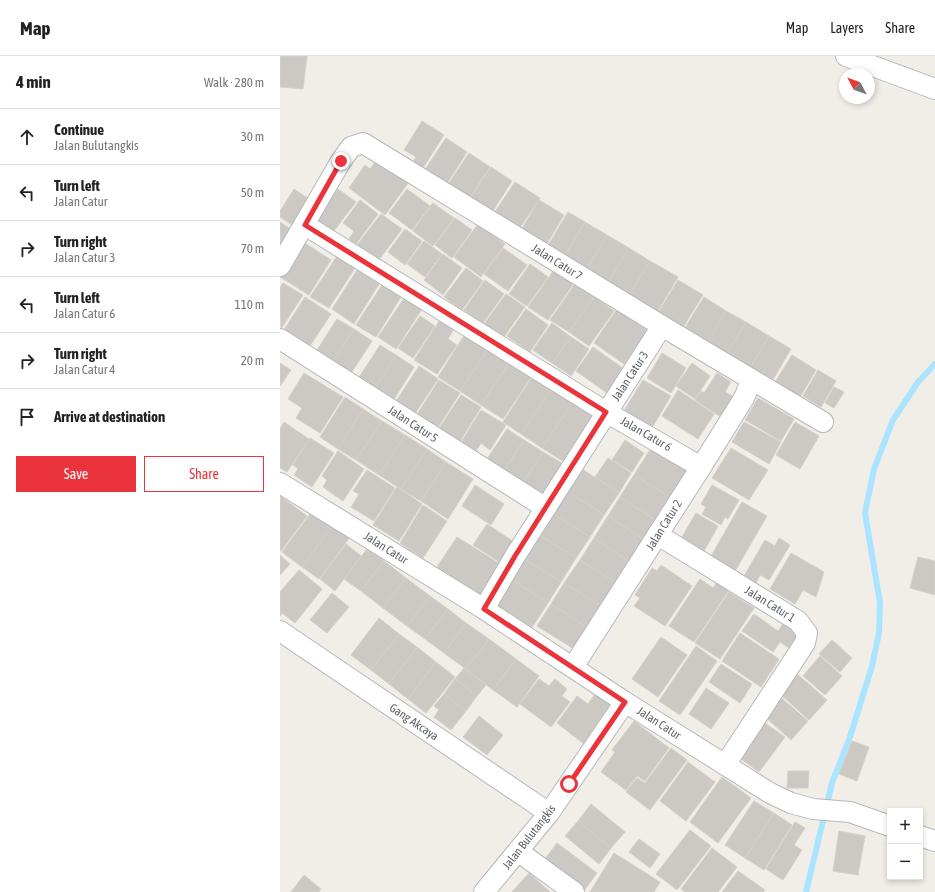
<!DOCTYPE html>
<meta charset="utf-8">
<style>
body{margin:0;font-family:"Asap Condensed",sans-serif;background:#f6f6f6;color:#222}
.controls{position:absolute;right:12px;bottom:12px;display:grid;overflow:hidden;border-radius:0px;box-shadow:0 2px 6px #0003}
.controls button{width:36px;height:36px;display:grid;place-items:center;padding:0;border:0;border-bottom:1px solid #e0e0e0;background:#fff;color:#222;font:20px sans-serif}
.compass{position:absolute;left:559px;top:12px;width:36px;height:36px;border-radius:50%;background:#fff;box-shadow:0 2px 6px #0003;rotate:311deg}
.stop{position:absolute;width:12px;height:12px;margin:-9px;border:3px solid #eb333c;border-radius:50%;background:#fff}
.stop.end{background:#eb333c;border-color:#fff;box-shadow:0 1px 4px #0008}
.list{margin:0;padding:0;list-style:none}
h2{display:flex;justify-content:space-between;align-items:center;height:52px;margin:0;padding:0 16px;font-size:17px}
h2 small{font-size:13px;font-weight:400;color:#767676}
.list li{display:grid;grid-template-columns:26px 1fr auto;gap:12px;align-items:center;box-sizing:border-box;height:56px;padding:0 16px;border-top:1px solid #e0e0e0}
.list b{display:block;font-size:15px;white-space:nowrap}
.list p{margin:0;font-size:13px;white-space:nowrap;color:#767676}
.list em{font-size:13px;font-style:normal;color:#767676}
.actions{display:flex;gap:8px;padding:12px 16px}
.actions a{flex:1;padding:9px 0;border:1px solid #eb333c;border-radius:0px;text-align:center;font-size:14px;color:#eb333c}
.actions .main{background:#eb333c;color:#fff}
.icon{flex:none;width:22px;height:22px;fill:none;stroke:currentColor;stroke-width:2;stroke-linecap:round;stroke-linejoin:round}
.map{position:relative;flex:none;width:655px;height:836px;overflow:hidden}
header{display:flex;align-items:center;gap:24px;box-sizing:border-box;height:56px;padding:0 20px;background:#fff;border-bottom:1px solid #e0e0e0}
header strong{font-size:19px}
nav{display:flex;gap:22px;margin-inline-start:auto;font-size:14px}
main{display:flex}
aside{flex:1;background:#fff}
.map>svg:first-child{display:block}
</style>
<header>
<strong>Map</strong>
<nav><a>Map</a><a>Layers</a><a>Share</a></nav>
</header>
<main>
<aside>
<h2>4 min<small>Walk · 280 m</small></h2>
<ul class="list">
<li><svg class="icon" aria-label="ahead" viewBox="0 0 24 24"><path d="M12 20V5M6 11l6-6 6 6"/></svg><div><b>Continue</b><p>Jalan Bulutangkis</p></div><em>30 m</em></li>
<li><svg class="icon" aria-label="left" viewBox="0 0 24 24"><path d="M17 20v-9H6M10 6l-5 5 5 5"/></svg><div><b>Turn left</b><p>Jalan Catur</p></div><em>50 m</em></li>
<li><svg class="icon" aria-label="right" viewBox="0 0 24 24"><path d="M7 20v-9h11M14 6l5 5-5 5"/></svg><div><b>Turn right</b><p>Jalan Catur 3</p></div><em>70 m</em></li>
<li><svg class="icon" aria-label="left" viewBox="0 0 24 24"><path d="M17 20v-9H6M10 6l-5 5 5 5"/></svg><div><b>Turn left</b><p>Jalan Catur 6</p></div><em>110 m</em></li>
<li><svg class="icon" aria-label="right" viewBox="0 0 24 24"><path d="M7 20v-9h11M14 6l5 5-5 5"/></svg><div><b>Turn right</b><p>Jalan Catur 4</p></div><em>20 m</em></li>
<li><svg class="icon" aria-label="arrive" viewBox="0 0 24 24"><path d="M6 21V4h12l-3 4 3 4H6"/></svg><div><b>Arrive at destination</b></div></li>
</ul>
<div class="actions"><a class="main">Save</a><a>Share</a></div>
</aside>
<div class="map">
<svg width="655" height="836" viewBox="0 0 655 836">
<rect width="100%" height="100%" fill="#f1eee8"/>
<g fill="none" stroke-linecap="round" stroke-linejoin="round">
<polyline stroke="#aae4ff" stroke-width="6" points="526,836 552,727 570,681 592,610 599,577 600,547 585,457 594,413 613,364 638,326 655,308"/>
</g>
<g fill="#ccc9c5" stroke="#d6cfc6">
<polygon points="0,0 27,0 23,33 0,31"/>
<polygon points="142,65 164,79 143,112 133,106 136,101 124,94"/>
<polygon points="166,82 187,96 166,129 144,115"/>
<polygon points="189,97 210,111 188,144 167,130"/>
<polygon points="98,103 129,126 105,159 69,132 85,109 90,113"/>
<polygon points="211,111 232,125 211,158 189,144"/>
<polygon points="235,126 260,142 237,176 212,160"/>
<polygon points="14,133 32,145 15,171 0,161 0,155"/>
<polygon points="58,133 76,146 53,176 35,163"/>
<polygon points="127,133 150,150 132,174 109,157"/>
<polygon points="80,144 98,158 76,188 69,183 74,175 63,167"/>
<polygon points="259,144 284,159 265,191 240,176"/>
<polygon points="153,147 174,162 153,190 133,175"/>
<polygon points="288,156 305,166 283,203 266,193"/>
<polygon points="101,158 122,173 98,205 77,189"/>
<polygon points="175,162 192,174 172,202 155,189"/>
<polygon points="0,166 15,176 0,199"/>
<polygon points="305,166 327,179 305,216 283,203"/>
<polygon points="198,168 225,188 201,221 174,201"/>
<polygon points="125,173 142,185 125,209 108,196"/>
<polygon points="327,179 349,192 327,229 305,216"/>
<polygon points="22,185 51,204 29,239 0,221"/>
<polygon points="144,185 162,198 145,221 127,208"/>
<polygon points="223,192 247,209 228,235 204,218"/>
<polygon points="349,192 370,205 348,241 327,229"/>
<polygon points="163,198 182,212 163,239 144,224"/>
<polygon points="57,200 75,212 49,252 30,241"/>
<polygon points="370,205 398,221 376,258 348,241"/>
<polygon points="250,208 268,221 247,250 229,238"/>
<polygon points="186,212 203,225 182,254 164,241"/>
<polygon points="77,214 99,228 74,268 52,253"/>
<polygon points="274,214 294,227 268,264 248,251"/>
<polygon points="205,224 224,238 203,267 184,254"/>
<polygon points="398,224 423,239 402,273 377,259"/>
<polygon points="3,227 23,239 1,273 0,232"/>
<polygon points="295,228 314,241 289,276 270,264"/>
<polygon points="102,229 121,241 96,281 76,269"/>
<polygon points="226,238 245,251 224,281 204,268"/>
<polygon points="25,241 51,258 30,290 4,274"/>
<polygon points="125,241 142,253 116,293 98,281"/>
<polygon points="314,241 334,255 309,290 289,276"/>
<polygon points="424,241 446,255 426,289 403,275"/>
<polygon points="246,253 268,269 250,296 227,280"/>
<polygon points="337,253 368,275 344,308 314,287"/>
<polygon points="446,255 466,266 445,300 426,289"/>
<polygon points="140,260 155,270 133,302 118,292"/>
<polygon points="57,263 74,273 52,307 35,297"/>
<polygon points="160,264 174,273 168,283 177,289 157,318 134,304"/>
<polygon points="466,266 489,280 469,314 445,300"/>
<polygon points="272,267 291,281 272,307 253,294"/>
<polygon points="74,273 92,285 70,319 52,307"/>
<polygon points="187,275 210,290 180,335 158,321"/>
<polygon points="489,280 511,293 491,327 469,314"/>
<polygon points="291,281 309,293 291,320 272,307"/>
<polygon points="100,289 116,299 95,333 78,323"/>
<polygon points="210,290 231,304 201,349 180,335"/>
<polygon points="313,291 344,313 327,337 296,315"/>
<polygon points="382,297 406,312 391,337 367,322"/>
<polygon points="116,299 134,311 113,345 95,333"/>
<polygon points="512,299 536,314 519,343 494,328"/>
<polygon points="231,304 253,318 223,363 201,349"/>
<polygon points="0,307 11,314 0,330"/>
<polygon points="412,307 430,320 415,343 396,330"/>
<polygon points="139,310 158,323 134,359 115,347"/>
<polygon points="538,314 556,325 541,351 523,340"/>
<polygon points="24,317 63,341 40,377 16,362 22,352 8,343"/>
<polygon points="437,317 451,326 445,336 454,341 441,361 415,344 421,335 424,337"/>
<polygon points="254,318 273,330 241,378 223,366"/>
<polygon points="159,324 180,337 157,373 136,360"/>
<polygon points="363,324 391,340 370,375 342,358"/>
<polygon points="273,330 294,344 262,392 241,378"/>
<polygon points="554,331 564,336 554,352 545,347"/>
<polygon points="398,334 434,358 418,383 382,360"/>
<polygon points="181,339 201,351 179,387 158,374"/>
<polygon points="65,341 83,353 58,393 40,381"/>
<polygon points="478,342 514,363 501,385 465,364"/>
<polygon points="294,344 318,359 286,407 262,392"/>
<polygon points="83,353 102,365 76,404 58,393"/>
<polygon points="201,354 226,369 210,394 201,387 195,397 180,388"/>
<polygon points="102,365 125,379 99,419 76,404"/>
<polygon points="4,366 29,383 7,416 0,412 0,373"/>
<polygon points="464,366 501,386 489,408 452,386"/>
<polygon points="515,366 539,380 520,413 496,399"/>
<polygon points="227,373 244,384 224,415 207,403"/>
<polygon points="125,379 147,393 121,433 99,419"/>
<polygon points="30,382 54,397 32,431 14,419 18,413 13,409"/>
<polygon points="244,384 263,396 243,427 224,415"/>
<polygon points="345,384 364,397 352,416 332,404"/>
<polygon points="371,392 408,415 391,442 354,419"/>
<polygon points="451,392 488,414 469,444 432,422"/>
<polygon points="147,393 166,406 141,445 121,433"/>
<polygon points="58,395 84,413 63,445 43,431 47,424 42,420"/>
<polygon points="263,396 285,409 264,441 243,427"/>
<polygon points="328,402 351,417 339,437 315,421"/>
<polygon points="166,406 193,423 168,463 141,445"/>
<polygon points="302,413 339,437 324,459 287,435"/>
<polygon points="87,414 115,432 94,465 71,451 79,438 73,435"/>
<polygon points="354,419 391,442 377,465 340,441"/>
<polygon points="195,429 224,448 211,469 182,450"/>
<polygon points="432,429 459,444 448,463 445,461 441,469 422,458 426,451 421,448"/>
<polygon points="117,431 142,448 119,485 93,469"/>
<polygon points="287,435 324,459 310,481 273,458"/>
<polygon points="0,440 27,460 1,495 0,495"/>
<polygon points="340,441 377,465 365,484 328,460"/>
<polygon points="462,446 487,460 454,517 430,502"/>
<polygon points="143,449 167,465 143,502 120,487"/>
<polygon points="33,454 53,469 22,511 2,496"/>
<polygon points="416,457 438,470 422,499 399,486"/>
<polygon points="273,458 310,481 296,502 259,479"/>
<polygon points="328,460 365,484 350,506 314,482"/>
<polygon points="207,468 234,486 221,507 193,489"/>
<polygon points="53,469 70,481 39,523 22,511"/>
<polygon points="259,479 296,502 281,526 244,503"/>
<polygon points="177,481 220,508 200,539 157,511"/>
<polygon points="314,482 350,506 337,527 300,504"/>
<polygon points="499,482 510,489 489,524 480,519 476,527 464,520 485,484 495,490"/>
<polygon points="66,488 81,500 55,535 40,523"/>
<polygon points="87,493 104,505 81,535 64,523"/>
<polygon points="511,497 544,516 536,541 523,534 515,548 490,533"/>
<polygon points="0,499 10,508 0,519"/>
<polygon points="638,501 655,505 655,539 630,532"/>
<polygon points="244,503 281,526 268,547 231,523"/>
<polygon points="300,504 337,527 322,551 284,527"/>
<polygon points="104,505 126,522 103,552 81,535"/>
<polygon points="381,509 412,530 385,570 354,550 360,542 355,539 372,512 377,515"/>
<polygon points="19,514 42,533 15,567 2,557 0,560 0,536"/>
<polygon points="126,522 150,540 127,570 103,552"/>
<polygon points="231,523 268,547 251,573 214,550"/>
<polygon points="420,523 433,532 437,526 449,534 414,586 389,570"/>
<polygon points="284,527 322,551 308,572 271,548"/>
<polygon points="449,536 474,552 440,603 415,587"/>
<polygon points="52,537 69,551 47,577 30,564"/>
<polygon points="150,540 168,553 145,583 127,570"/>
<polygon points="271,548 308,572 294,593 257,570"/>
<polygon points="168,553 186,567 164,597 145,583"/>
<polygon points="474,558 498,575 503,568 518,578 509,592 500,586 493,596 462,575"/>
<polygon points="99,562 119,578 91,614 71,599"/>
<polygon points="186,567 209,583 186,613 164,597"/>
<polygon points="460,577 499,603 481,631 442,605"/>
<polygon points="119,578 137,591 109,628 91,614"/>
<polygon points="381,581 407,599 378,641 352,623"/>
<polygon points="209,583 236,603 213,634 186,613"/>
<polygon points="552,584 572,602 560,616 539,598"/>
<polygon points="416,590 437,605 400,659 379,645"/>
<polygon points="137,591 156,606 128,643 109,628"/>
<polygon points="540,600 562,620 545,639 523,620"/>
<polygon points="236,603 259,620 237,651 213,634"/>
<polygon points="156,606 175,621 146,657 128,643"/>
<polygon points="441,608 472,628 460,647 429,626"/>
<polygon points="184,612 206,629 197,640 175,623"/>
<polygon points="516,617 547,644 529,664 499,637"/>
<polygon points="175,623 197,640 186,655 164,638"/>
<polygon points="259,623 269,630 275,623 287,633 282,640 290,646 271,671 240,648"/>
<polygon points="426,632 449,647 431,673 409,658"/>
<polygon points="164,638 186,655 171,674 154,661 159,654 154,650"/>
<polygon points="315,638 332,651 304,688 277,667 297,640 308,648"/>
<polygon points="499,640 528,665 511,684 483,659"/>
<polygon points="199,660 223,679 207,699 183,681"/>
<polygon points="354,665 389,692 365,725 357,720 346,734 321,716 335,696 332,694"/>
<polygon points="482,665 505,681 479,716 457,700"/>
<polygon points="572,685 589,691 577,725 559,718"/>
<polygon points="391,692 407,704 370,754 346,736 357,722 365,727"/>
<polygon points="408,706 435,726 406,765 380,745"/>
<polygon points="508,715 529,715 528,732 507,732"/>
<polygon points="442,721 471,742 438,787 410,766"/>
<polygon points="474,745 494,757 465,802 445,789"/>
<polygon points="311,748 345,776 331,792 298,765"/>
<polygon points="494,757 512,769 484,814 465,802"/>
<polygon points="298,765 331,792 319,808 285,780"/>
<polygon points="515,766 525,772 514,789 522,794 503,824 486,813"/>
<polygon points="410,774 431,790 397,834 376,818"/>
<polygon points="559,775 585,780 578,819 553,815"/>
<polygon points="359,783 380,798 370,812 349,796"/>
<polygon points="277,787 317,817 303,836 262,807"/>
<polygon points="432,792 457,811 438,836 405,836 401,833"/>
<polygon points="334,797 380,826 374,836 310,836"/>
<polygon points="458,815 485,834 483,836 442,836"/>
<polygon points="249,817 270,836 232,836"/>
<polygon points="24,819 41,833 39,836 11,836"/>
</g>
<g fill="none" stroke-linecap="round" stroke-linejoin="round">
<g stroke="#b5b8bc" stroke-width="22">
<g id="street">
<polyline points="566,0 655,33"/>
<polyline points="25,169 326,356 421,411"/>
<polyline points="0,210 61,105 71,91 83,87 382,270 543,366"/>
<polyline points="0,283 266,452"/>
<polyline points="0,427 204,553 345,646 490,737 511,747 533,753 570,756 610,770"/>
<polyline points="378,479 518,565 527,577 525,587 445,709"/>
<polyline points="204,553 235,500 382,270"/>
<polyline points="0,575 269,757"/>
<polyline points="293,611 421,411 464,342 471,325"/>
<polyline points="640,780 655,785"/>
<polyline points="239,796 294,836"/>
<polyline points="204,836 269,757 345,646"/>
</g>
</g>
<use href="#street" stroke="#fff" stroke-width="20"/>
</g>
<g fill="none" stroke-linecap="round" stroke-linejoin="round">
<polyline stroke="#eb333c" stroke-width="5" points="61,105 25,169 326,356 235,500 204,553 345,646 289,728"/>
</g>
<g text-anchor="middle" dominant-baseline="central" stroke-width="4" stroke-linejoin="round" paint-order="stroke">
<g font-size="12" fill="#5f6468" stroke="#fff">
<text transform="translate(277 206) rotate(32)">Jalan Catur 7</text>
<text transform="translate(350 320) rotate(-57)">Jalan Catur 3</text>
<text transform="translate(133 368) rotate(33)">Jalan Catur 5</text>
<text transform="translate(366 378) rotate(30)">Jalan Catur 6</text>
<text transform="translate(384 469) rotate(-58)">Jalan Catur 2</text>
<text transform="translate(106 492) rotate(32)">Jalan Catur</text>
<text transform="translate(490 548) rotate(32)">Jalan Catur 1</text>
<text transform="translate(134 666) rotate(34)">Gang Akcaya</text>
<text transform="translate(379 667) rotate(33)">Jalan Catur</text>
<text transform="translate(249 781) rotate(-52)">Jalan Bulutangkis</text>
</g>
</g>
</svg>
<div class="controls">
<button>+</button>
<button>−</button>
</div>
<svg class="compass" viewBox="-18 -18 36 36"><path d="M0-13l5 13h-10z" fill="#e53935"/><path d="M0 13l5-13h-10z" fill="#767676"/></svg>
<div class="stop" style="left:289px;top:728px"></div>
<div class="stop end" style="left:61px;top:105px"></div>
</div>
</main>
